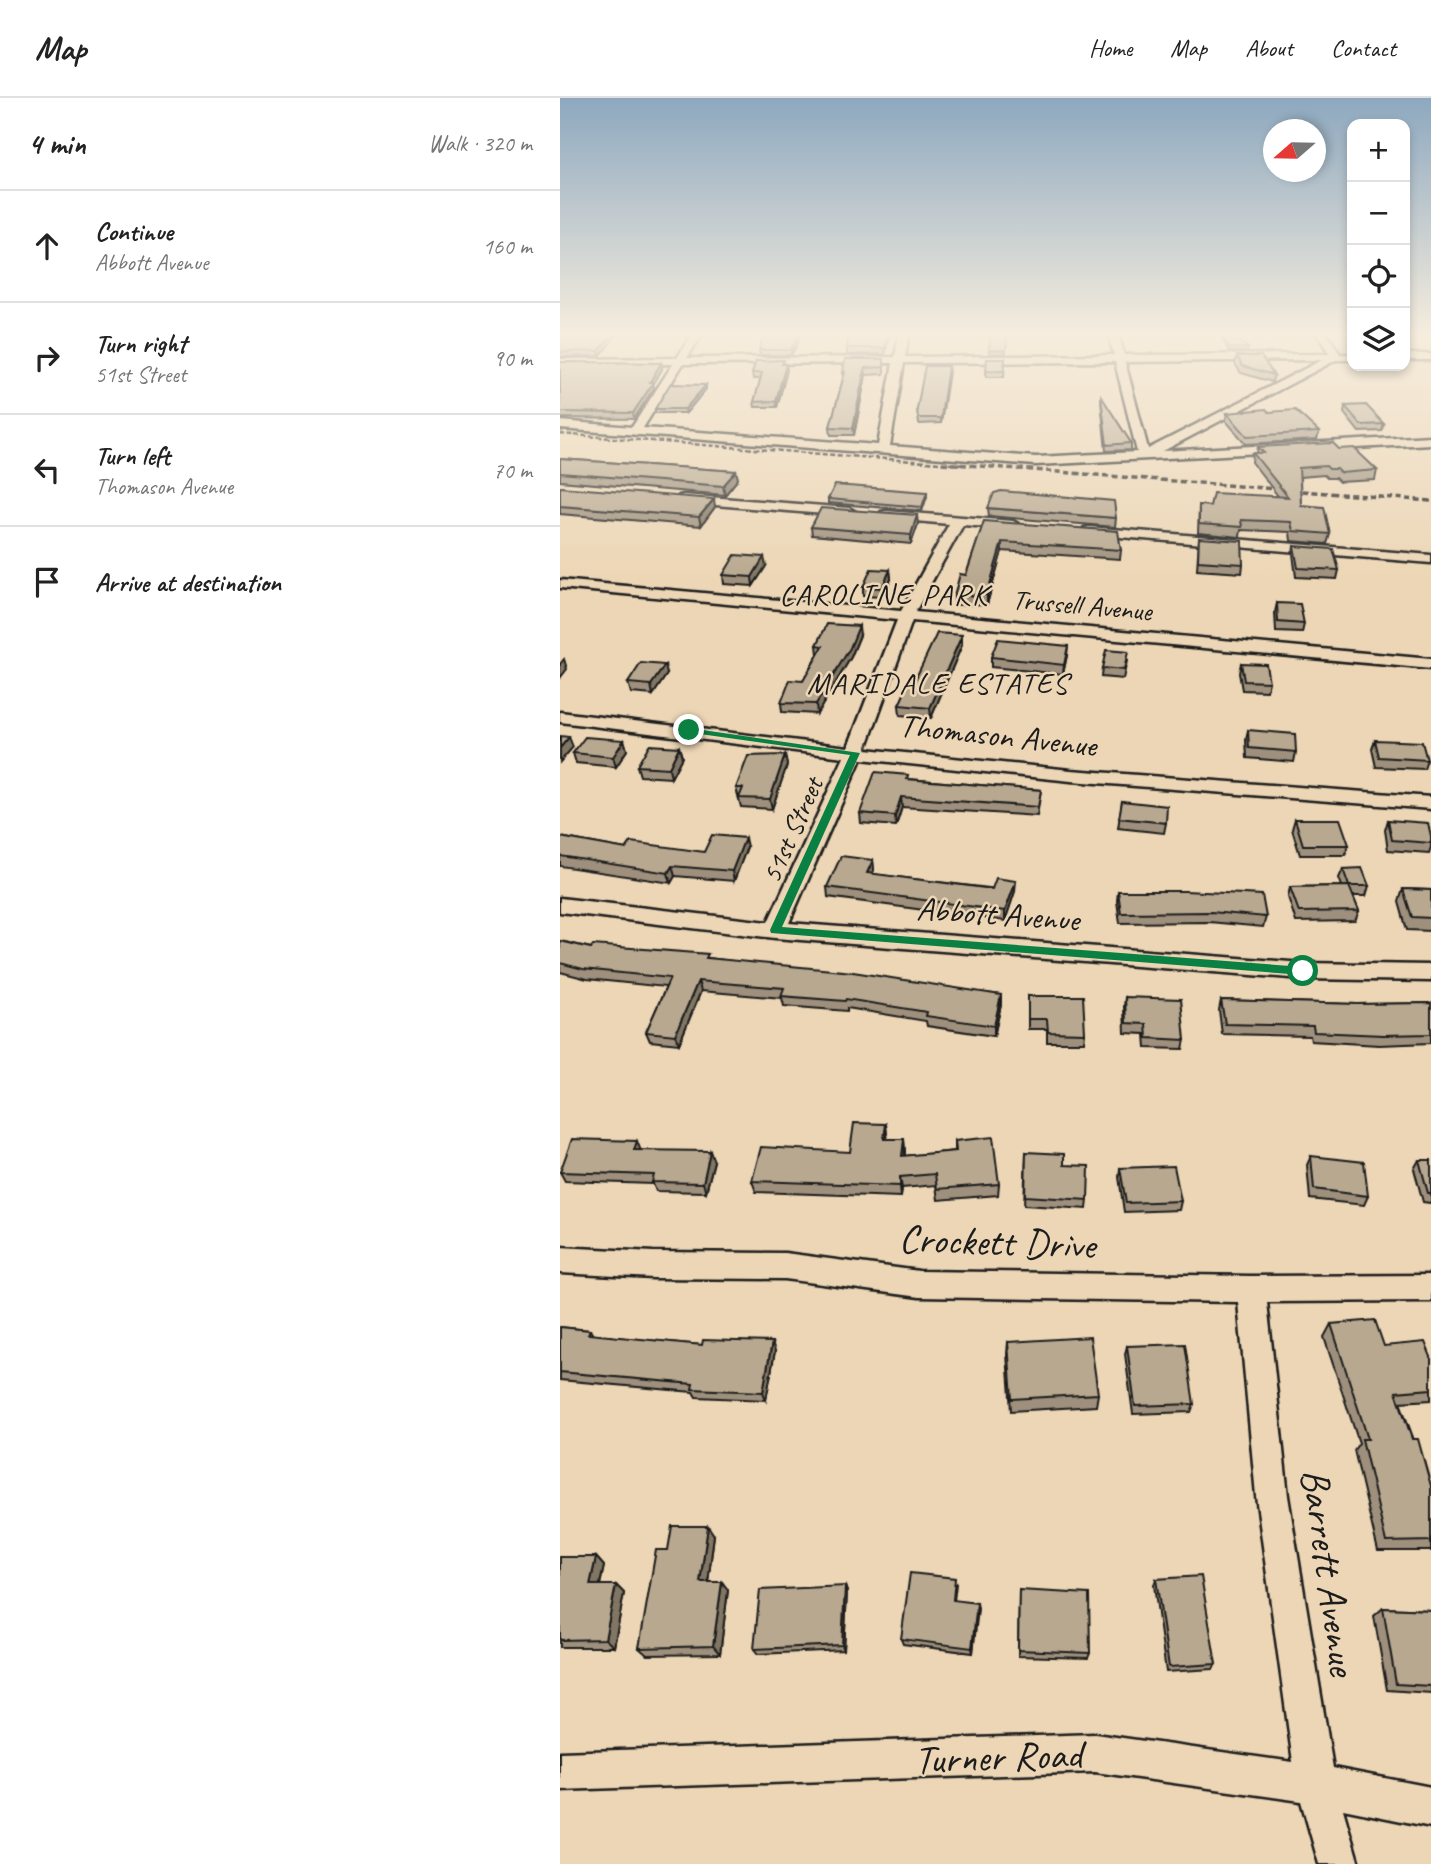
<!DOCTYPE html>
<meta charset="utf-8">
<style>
body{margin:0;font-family:Caveat,sans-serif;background:#f2f2f2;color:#222}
.controls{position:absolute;right:21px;top:21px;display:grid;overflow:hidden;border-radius:14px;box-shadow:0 4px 10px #0003}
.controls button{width:63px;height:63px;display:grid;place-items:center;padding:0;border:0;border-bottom:2px solid #e0e0e0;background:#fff;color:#222;font:35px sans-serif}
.compass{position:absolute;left:703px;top:21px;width:63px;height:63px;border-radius:50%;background:#fff;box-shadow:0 4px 10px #0003;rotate:250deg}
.stop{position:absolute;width:21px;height:21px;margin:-16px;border:5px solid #0b8043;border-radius:50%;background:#fff}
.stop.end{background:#0b8043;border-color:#fff;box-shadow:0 2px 7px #0008}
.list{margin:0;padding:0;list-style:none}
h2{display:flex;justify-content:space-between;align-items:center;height:91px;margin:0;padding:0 28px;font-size:30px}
h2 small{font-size:23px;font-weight:400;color:#767676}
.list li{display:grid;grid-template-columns:46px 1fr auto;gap:21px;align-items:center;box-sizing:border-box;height:112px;padding:0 28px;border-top:2px solid #e0e0e0}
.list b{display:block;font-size:26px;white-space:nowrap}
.list p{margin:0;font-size:23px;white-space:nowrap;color:#767676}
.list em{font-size:23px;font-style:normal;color:#767676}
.icon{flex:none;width:38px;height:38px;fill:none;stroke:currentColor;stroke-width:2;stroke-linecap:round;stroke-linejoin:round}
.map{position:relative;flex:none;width:871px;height:1766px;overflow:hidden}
header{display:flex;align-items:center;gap:42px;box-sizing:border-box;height:98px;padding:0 35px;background:#fff;border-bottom:2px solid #e0e0e0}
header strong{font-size:33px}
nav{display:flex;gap:38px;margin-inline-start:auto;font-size:24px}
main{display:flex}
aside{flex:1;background:#fff}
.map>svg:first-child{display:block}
</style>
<header>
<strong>Map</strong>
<nav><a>Home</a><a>Map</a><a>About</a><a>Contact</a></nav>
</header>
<main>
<aside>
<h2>4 min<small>Walk · 320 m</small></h2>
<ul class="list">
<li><svg class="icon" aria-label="ahead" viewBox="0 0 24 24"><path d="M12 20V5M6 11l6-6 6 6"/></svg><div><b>Continue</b><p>Abbott Avenue</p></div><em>160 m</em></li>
<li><svg class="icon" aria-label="right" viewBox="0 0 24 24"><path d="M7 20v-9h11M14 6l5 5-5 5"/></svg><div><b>Turn right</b><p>51st Street</p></div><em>90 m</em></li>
<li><svg class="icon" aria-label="left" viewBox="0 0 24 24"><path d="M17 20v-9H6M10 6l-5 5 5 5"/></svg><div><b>Turn left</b><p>Thomason Avenue</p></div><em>70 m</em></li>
<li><svg class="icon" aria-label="arrive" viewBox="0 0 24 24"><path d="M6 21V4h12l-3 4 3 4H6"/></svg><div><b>Arrive at destination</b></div></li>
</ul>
</aside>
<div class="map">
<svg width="871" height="1766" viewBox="0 0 871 1766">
<rect width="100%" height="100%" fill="#ecd6b5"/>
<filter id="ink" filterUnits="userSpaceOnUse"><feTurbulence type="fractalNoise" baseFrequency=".0143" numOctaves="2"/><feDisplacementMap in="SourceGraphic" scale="14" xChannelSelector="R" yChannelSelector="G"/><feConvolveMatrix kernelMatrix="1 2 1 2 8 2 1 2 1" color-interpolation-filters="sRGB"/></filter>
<g filter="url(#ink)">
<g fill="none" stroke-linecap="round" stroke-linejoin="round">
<g stroke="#1c1c1c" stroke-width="5">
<g id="minor">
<path d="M133 235H143L127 260 335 259 339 235H349L345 259 554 257 548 235H558L564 257 770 256 756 235H766L780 256H792V262H776L603 353 871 338V346L476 367 0 331V323L72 329 113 266 0 267V261L117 260ZM762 262 588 351 565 264ZM555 264 577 354 476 359 330 348 344 265ZM333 265 318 347 83 330 123 266Z"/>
<rect x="845" y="256" width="26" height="6"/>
<polygon points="124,397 289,410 296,414 289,418 119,404 119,398"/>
<polygon points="326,413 453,423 460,427 453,431 403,427 355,514 871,561 871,571 352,523 306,651 511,672 871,699 871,711 511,683 301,661 229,825 743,865 871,867 871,883 743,881 215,840 0,814 0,800 208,824 284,659 0,624 0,614 288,649 337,522 0,490 0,482 341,513 389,426 321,420 321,414"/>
<polygon points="529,429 871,457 871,465 524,436 524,430"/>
<polygon points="0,1149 93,1154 225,1155 359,1173 691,1178 871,1177 871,1203 707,1204 728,1398 773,1670 871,1689 871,1729 783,1711 799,1766 759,1766 741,1703 535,1674 0,1692 0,1654 535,1636 733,1664 696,1398 678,1204 359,1199 225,1181 93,1180 0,1175"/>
</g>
</g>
<use href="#minor" fill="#ecd6b5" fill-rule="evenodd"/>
<polyline stroke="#1c1c1c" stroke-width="2.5" stroke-dasharray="5 2.5" stroke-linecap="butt" points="0,336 405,367"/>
<polyline stroke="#1c1c1c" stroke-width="3.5" stroke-dasharray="6 3.5" stroke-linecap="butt" points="382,365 871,403"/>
</g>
<g fill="#9e907b" stroke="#1c1c1c" stroke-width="2">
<polygon points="0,235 58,235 40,258 0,259"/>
<polygon points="289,235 330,235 325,256 287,257 287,250"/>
<polygon points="447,235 446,255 429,256 429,252"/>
<polygon points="659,235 669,235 688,250 687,254 669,254"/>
<polygon points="238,245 231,257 200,257 199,252"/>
<polygon points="677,258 714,277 712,284 681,275 675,266"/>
<polygon points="324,261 324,276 306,277 294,337 271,337 270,329 283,280 283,274"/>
<polygon points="445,261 444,279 426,279 426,273"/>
<polygon points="0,264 101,265 102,271 93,286 94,290 74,321 0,320"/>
<polygon points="225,266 227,272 217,309 195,309 194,304 201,281 193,281 192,275"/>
<polygon points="388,268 381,325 359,326 357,311"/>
<polygon points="146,291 126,315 95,315 95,311"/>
<polygon points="541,298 571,345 571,352 546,353 541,304"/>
<polygon points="785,308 824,326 822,333 799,334 784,315"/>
<polygon points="709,314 759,334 757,342 686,346 666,323 667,315"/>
<polygon points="698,349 779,351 817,372 815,382 779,384 775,380 767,380 764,377 740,379 741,407 770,436 767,446 731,443 730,434 681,432 680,439 638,435 639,407 650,408 718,398 692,364 693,355 697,355"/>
<polygon points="0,361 176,373 178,381 165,397 0,383"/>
<polygon points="0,389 155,409 141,428 0,416"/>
<polygon points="367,394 367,398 362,413 268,405 268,401"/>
<polygon points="428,410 556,420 555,429 429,418"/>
<polygon points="424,423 561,452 560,461 442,453 427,506 394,507 394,498 406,477"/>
<polygon points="358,426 351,446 252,437 251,429"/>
<polygon points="639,440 683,466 682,475 637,472"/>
<polygon points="734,448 779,472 777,481 736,479 733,456"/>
<polygon points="206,468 193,488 164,486 163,477"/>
<polygon points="330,472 331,481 323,499 303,498 303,489"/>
<polygon points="717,505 744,526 742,535 716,534 715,514"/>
<polygon points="300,537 291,559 257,616 222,614 221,605 243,583 258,556 257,547"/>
<polygon points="402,537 402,547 371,620 340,617 339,607 353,586"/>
<polygon points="507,557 503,576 431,569 431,559"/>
<polygon points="567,563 563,581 541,579 542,570"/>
<polygon points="681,565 709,584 707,593 682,592 679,575"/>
<polygon points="107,576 93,597 71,595 68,585"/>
<polygon points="688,632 736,654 734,664 687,660 686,642"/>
<polygon points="64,642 67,652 56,669 16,665 13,655"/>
<polygon points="815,642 867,662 864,671 816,669 812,651"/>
<polygon points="119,649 122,659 111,680 80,678 77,668"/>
<polygon points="225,657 227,667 212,711 181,709 176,690"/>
<polygon points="348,681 481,692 477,718 342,709 336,728 301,725 300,715"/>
<polygon points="562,703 606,725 604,735 558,730"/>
<polygon points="735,721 789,747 785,757 740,757 732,731"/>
<polygon points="828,722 871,738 871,749 869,755 828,752 825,732"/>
<polygon points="0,739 66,751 144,754 187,749 174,783 115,778 111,785 0,768"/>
<polygon points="313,762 314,772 312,776 455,793 445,823 268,799 267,789"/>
<polygon points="783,771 809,788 806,798 793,798 799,813 795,823 736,824 728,799 730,789 782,788 779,780"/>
<polygon points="843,791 871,792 871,833 847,832 839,804"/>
<polygon points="558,793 706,819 703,829 649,824 560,825 557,803"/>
<polygon points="0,843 31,850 149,860 441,897 441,907 434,938 367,928 366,923 287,910 287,913 224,908 222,900 141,893 119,946 90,943 86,934 106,889 27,881 0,874"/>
<polygon points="468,898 525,935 524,944 487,944 487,931 468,931"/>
<polygon points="565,899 625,942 623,951 586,950 585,936 565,935 564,909"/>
<polygon points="661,902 797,906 871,905 871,945 819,947 751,943 750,938 662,936 659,912"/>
<polygon points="326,1026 327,1041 344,1041 345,1058 395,1053 395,1043 439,1086 438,1097 378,1102 376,1087 342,1090 341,1099 196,1094 192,1083 290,1054"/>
<polygon points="80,1052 154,1063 146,1094 96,1093 93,1086 5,1083 0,1074"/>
<polygon points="466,1054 504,1067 528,1102 527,1111 464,1107"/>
<polygon points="751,1058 808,1098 804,1107 750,1101 747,1067"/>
<polygon points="859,1062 871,1062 871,1105 863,1104 854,1071"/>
<polygon points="560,1070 621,1103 619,1112 564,1114 559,1079"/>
<polygon points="771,1226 824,1248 871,1259 871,1302 840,1304 871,1388 871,1453 818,1453 794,1352 799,1345 764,1239"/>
<polygon points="0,1229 30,1232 33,1237 142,1247 215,1253 206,1302 136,1299 133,1294 0,1282"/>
<polygon points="448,1244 538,1296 536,1308 451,1313 447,1256"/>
<polygon points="567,1248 634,1306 631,1314 573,1316 565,1256"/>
<polygon points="154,1437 148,1484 162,1484 168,1492 160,1556 87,1557 79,1550 108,1452"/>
<polygon points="0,1459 36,1459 44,1468 40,1487 56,1487 64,1495 54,1549 0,1549"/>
<polygon points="596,1481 656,1566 653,1571 606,1574 594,1487"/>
<polygon points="396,1486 394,1503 417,1505 413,1555 343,1546 341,1541"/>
<polygon points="285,1488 287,1494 284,1552 198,1556 194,1551"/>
<polygon points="459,1492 530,1555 528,1560 458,1558"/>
<polygon points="823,1510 871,1512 871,1595 827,1592 814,1518"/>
</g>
<g fill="#817664" stroke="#1c1c1c" stroke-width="2">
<polygon points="53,235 58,235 40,258 39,253"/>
<polygon points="239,235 241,235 238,245 231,257 231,252"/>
<polygon points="328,235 330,235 325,256 325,250"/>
<polygon points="101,265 102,271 93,286 94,290 74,321 73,315"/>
<polygon points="226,266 227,272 217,309 216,303"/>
<polygon points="388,268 389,274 381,325 381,320"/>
<polygon points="305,270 306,277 294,337 293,330"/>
<polygon points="146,287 146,291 126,315 125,311"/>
<polygon points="176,373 178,381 165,397 163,388"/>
<polygon points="367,394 367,398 362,413 362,409"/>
<polygon points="154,401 155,409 141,428 139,419"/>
<polygon points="357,417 358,426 351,446 351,437"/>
<polygon points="442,444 442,453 427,506 427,497"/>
<polygon points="204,459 206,468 193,488 192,479"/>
<polygon points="330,472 331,481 323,499 322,490"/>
<polygon points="299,528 300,537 291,559 257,616 256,606"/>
<polygon points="402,537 402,547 371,620 370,610"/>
<polygon points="508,548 507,557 503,576 504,567"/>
<polygon points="4,561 7,571 0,580 0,566"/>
<polygon points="105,567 107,576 93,597 91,587"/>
<polygon points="9,639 13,649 0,664 0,650"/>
<polygon points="64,642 67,652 56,669 53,659"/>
<polygon points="119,649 122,659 111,680 109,670"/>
<polygon points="225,657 227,667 212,711 210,701"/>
<polygon points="341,699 342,709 336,728 335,718"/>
<polygon points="185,740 187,749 174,783 172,773"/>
<polygon points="313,762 314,772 308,785 307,775"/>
<polygon points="112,768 115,778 111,785 108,775"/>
<polygon points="456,783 455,793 445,823 445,813"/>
<polygon points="138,883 141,893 119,946 115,937"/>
<polygon points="441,897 441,907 434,938 434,928"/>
<polygon points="326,1026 327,1037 325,1052 324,1041"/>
<polygon points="344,1041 345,1052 344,1069 342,1058"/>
<polygon points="77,1043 81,1053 74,1052"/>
<polygon points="150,1053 154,1063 146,1094 143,1085"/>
<polygon points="340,1079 342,1090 341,1099 340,1088"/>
<polygon points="212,1244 215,1253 206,1302 203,1294"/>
<polygon points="148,1428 154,1437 147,1493 140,1484"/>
<polygon points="36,1459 44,1468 38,1495 30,1487"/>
<polygon points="162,1484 168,1492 160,1556 153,1548"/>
<polygon points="56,1487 64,1495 54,1549 45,1541"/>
<polygon points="285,1488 287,1494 284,1552 282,1547"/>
<polygon points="417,1505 418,1511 413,1555 412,1550"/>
</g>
<g fill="#b8a88f" stroke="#1c1c1c" stroke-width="2">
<polygon points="0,235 53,235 39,253 0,254"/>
<polygon points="204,235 239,235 231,252 199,252"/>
<polygon points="289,235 328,235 325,250 287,250"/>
<polygon points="431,235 447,235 446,252 429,252"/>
<polygon points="661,235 669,235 688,250 669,250"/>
<polygon points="677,258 701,258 714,277 682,268"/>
<polygon points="285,261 324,261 324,269 305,270 293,330 270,329 285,274 283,274"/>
<polygon points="427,261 445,261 444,273 426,273"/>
<polygon points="224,262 222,266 226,266 216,303 194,304 202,275 192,275 196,263"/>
<polygon points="0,264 101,265 90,284 93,285 73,315 0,314"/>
<polygon points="365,268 388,268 381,320 358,320 357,311"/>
<polygon points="110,286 146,287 125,311 95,311"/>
<polygon points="541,298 571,345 547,347"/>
<polygon points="806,307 824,326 801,327 785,308"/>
<polygon points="706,311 709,314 735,312 759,334 687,338 667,315"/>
<polygon points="773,345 779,351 794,350 817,372 781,375 777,371 769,371 766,368 739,370 741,407 764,409 770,436 733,433 731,424 681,422 682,429 639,426 639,407 650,408 653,395 728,399 693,355 704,355 698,349"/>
<polygon points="0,361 176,373 163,388 0,375"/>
<polygon points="275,387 367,394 362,409 268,401"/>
<polygon points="0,389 154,401 139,419 0,408"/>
<polygon points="441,393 554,403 556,420 428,410 434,395"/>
<polygon points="261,410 357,417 351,437 251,429"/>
<polygon points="424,423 558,433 561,452 442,444 427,497 394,498 400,476 406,477"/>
<polygon points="639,440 682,443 683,466 638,463"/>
<polygon points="734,448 773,451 779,472 738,470"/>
<polygon points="175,457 204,459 192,479 163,477"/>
<polygon points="311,471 330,472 322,490 303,489"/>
<polygon points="717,505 740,506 744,526 718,524"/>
<polygon points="267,526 299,528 290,550 256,606 221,605 230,582 243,583 263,548 257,547"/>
<polygon points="377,535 402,537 370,610 339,607 349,585 353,586"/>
<polygon points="438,541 508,548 504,567 431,559"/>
<polygon points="546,552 568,554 564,572 542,570"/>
<polygon points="81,565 105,567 91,587 68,585"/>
<polygon points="681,565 706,566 709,584 684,583"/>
<polygon points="688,632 735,636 736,654 689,650"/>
<polygon points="0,638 9,639 0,650"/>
<polygon points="25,639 64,642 53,659 13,655"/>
<polygon points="815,642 862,644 867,662 819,659"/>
<polygon points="89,647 119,649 109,670 77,668"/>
<polygon points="225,657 210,701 179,700 183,690 176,690 188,658"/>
<polygon points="315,674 348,677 347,681 481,692 478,709 341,699 335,718 300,715"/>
<polygon points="562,703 607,708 606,725 559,720"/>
<polygon points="735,721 780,721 789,747 743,747"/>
<polygon points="828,722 868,725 871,738 871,745 832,742"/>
<polygon points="152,737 185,740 172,773 112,768 108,775 0,758 0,739 66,751 71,744 144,754"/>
<polygon points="281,758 313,762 307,775 432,791 436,780 456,783 445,813 267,789"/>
<polygon points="802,770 809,788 789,788 783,771"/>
<polygon points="789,788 799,813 739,814 730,789"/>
<polygon points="843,791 871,792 871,820 852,819"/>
<polygon points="558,793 625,793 702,797 706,819 651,814 561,815"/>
<polygon points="0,843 31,850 33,847 148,856 146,860 293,874 441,897 434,928 366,918 367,914 286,901 285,903 221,898 224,890 138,883 115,937 86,934 110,880 23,871 0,865"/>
<polygon points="468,898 523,898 525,935 488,934 487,921 468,921"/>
<polygon points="565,899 621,901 625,942 587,940 586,926 566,925"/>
<polygon points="661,902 797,906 871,905 871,936 823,937 754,934 753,928 665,926"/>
<polygon points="294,1025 326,1026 324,1041 344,1041 342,1058 396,1053 395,1043 433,1039 439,1086 377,1091 375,1076 340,1079 340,1088 192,1083 201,1049 290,1054"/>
<polygon points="12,1041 77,1043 74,1052 150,1053 143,1085 92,1084 94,1077 0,1074"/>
<polygon points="466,1054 504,1056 504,1067 529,1068 528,1102 465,1098"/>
<polygon points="751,1058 804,1064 808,1098 754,1091"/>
<polygon points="859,1062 871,1062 871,1095 868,1095"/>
<polygon points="614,1068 621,1103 566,1105 560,1070"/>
<polygon points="815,1222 824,1248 865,1244 871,1259 871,1291 836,1294 852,1341 858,1341 871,1388 871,1443 826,1444 802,1341 808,1341 771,1226"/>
<polygon points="0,1229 30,1232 28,1236 142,1247 143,1242 212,1244 203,1294 132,1291 133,1286 0,1274"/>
<polygon points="530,1239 538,1296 452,1301 448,1244"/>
<polygon points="625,1246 634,1306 575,1308 567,1248"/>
<polygon points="112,1428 148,1428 140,1484 162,1484 153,1548 79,1550 96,1452 108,1452"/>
<polygon points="0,1459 36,1459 30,1487 56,1487 45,1541 0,1542"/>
<polygon points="350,1475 395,1480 393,1502 417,1505 412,1550 341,1541"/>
<polygon points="641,1478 656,1566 609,1569 596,1481"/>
<polygon points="285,1488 282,1547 194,1551 200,1492"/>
<polygon points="459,1492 529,1496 530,1555 458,1552"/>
<polygon points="823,1510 871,1512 871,1588 836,1586"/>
</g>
</g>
<linearGradient id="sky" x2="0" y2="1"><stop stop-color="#8da8bf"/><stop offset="0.49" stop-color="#f6edde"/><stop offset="1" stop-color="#f6edde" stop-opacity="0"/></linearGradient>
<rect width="871" height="482" fill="url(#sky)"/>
<polygon fill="#0b8043" points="129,630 300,655 222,829 743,869 749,873 743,877 211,835 210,832 290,657 126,634 126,631"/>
<g text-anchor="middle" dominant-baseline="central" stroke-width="5" stroke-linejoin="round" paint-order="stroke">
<g font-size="28" fill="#1c1c1c" stroke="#ecd6b5">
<text transform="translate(522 507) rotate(5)">Trussell Avenue</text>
<text transform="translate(232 732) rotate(-66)">51st Street</text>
</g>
<g font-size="30" letter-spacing="2" fill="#1c1c1c" stroke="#ecd6b5">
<text x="324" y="496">CAROLINE PARK</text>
<text x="378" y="585">MARIDALE ESTATES</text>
</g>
<g font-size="33" fill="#1c1c1c" stroke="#ecd6b5">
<text transform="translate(438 637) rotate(6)">Thomason Avenue</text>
<text transform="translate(438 816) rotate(4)">Abbott Avenue</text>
</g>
<g font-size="40" fill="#1c1c1c" stroke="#ecd6b5">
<text transform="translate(437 1144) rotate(2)">Crockett Drive</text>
<text transform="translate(769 1474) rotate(82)">Barrett Avenue</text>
<text transform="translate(438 1659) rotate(-2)">Turner Road</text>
</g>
</g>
</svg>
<div class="controls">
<button>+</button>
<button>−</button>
<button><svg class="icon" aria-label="locate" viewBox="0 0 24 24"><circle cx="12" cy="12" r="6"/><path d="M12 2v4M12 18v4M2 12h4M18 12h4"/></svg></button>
<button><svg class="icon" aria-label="layers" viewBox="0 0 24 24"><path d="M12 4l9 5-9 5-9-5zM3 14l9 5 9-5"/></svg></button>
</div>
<svg class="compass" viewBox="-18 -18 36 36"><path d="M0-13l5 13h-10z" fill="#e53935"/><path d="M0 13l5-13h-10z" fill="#767676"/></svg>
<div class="stop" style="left:743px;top:873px"></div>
<div class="stop end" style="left:129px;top:632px"></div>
</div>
</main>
